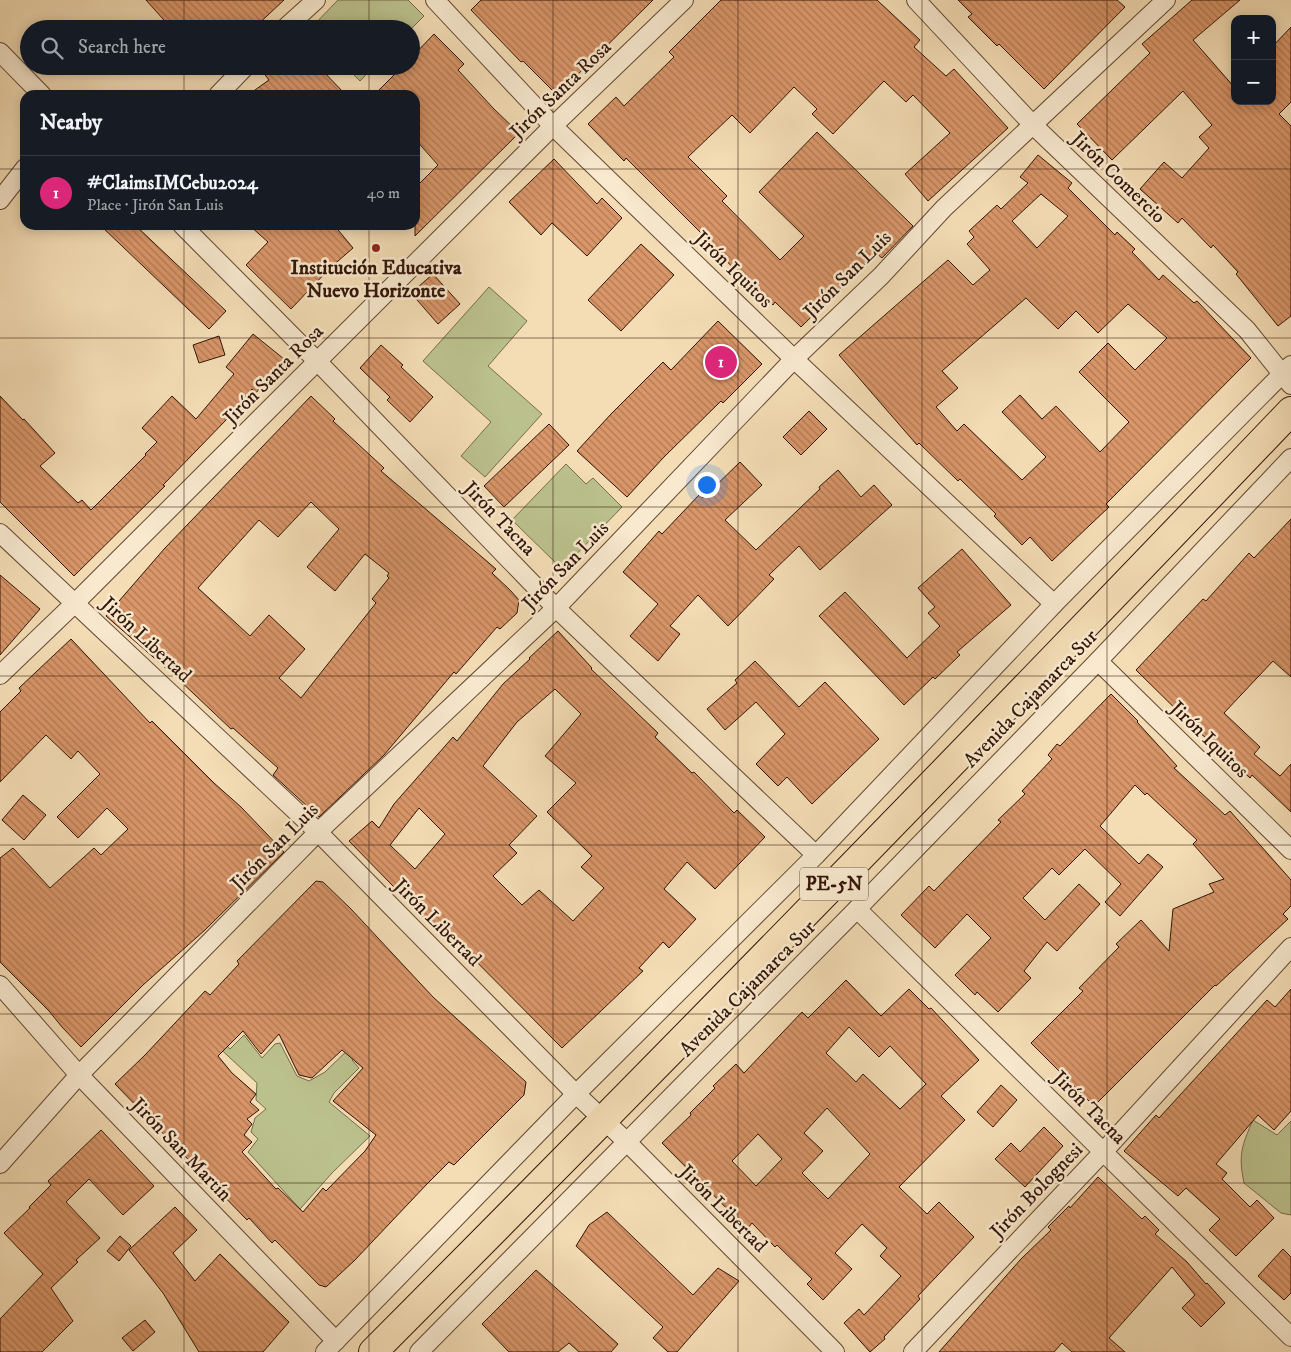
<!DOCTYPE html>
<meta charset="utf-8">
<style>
body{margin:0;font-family:"IM FELL DW Pica",serif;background:#242831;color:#f1f3f6}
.controls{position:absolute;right:15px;top:15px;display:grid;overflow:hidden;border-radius:10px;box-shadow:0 2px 12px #0003}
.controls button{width:45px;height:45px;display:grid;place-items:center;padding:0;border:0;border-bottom:1px solid #363941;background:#171b24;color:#f1f3f6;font:25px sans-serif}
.you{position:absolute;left:706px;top:484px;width:18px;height:18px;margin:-12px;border:4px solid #fff;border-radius:50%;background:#1a73e8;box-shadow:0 0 0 8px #1a73e833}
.badge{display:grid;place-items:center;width:32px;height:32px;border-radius:50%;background:#db2777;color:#fff;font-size:16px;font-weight:700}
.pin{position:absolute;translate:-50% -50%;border:2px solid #fff;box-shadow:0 1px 5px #0006}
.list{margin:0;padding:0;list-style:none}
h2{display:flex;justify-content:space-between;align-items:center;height:65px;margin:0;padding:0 20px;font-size:21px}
h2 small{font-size:16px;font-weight:400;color:#9ea1a6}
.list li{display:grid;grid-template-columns:32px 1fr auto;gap:15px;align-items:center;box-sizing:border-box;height:75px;padding:0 20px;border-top:1px solid #363941}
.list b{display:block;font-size:19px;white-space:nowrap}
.list p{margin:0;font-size:16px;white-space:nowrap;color:#9ea1a6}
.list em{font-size:16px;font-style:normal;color:#9ea1a6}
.icon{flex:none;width:28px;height:28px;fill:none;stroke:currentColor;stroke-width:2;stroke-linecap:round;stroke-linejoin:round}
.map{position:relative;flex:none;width:1291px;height:1352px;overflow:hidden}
.search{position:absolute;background:#171b24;box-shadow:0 2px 12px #0003;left:20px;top:20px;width:400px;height:55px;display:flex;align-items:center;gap:12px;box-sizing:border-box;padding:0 18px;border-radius:28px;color:#9ea1a6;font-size:19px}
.panel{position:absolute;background:#171b24;box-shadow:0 2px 12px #0003;left:20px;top:90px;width:400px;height:140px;border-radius:15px}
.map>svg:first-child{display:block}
</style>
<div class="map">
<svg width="1291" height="1352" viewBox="0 0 1291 1352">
<defs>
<pattern id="building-back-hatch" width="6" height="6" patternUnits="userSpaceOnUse" patternTransform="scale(1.25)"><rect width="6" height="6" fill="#d99669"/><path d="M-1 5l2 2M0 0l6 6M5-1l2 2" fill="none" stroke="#b17954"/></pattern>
</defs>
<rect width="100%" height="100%" fill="#f4ddb5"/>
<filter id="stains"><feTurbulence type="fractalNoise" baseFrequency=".004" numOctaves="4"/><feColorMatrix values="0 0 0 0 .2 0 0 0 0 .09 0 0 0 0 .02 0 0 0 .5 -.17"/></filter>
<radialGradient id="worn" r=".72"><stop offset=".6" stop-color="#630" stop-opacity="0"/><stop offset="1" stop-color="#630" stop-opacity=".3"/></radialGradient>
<g fill="#bbc18d" stroke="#766b4a">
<polygon points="338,0 408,0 424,16 411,29 310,29"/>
<polygon points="345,66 374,66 360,81"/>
<polygon points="489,287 527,321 488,366 542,414 485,477 461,456 491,422 423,361"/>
<polygon points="566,464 586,484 593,478 622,507 562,569 512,520"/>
<polygon points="379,1031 352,1060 359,1068 334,1093 329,1102 370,1136 332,1173 300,1209 248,1152 258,1139 251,1132 255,1118 266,1109 256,1100 257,1083 213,1042 222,1040 230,1049 244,1035 262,1058 275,1044 280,1043 297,1076 309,1081 325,1072 356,1042"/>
<path d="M1253 1120 1277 1135 1291 1121V1215L1281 1213 1244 1183C1238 1155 1242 1145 1253 1120Z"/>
</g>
<g fill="url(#building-back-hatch)" stroke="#321508" fill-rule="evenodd">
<polygon points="146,0 284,0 253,29 172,29"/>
<polygon points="481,0 653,0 557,95 523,61 521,62 471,10"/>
<polygon points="721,0 877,0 920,40 914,47 946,76 954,69 1008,128 928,201 905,174 950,133 913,95 906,102 884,81 833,134 812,114 817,109 794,87 750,133 732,115 688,157 727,196 722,201 780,260 804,236 759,192 817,132 913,226 882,258 876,253 801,327 775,302 773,305 750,282 748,283 708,242 709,241 626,158 624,161 588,124 616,97 624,106 674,57 669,52"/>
<polygon points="958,0 1117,0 1125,7 1044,89 999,44 997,46 968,17 972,14"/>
<polygon points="1192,0 1240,0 1193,40 1235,88 1235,101 1272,101 1272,47 1291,27 1291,102 1279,114 1291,126 1291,316 1278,326 1236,274 1238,272 1213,245 1211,248 1182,218 1178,223 1140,189 1164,162 1182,178 1209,148 1199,137 1212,125 1183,91 1112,160 1077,124 1150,53 1142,44"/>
<polygon points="434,34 464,64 458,70 494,109 519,133 415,236 415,188 438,165 415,139 415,95 374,95 403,66 411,66 411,58"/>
<polygon points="258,66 318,66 346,95 248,95 269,80"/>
<path d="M1038 155 1072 183 1068 188 1115 235 1117 232 1135 249 1132 252 1159 280 1163 275 1194 303 1197 301 1251 358 1106 504 1109 507 1052 561 1030 537 1022 545 994 516 996 514 960 479 958 481 919 443 917 445 839 355 948 260 973 285 990 270 967 244 974 237 969 231 997 205 1001 209 1028 183 1020 177ZM1041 194 1068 216 1037 248 1012 221ZM1026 298 1058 329 1076 311 1098 333 1128 304 1167 338 1135 370 1108 343 1079 372 1129 422 1100 452 1056 406 1042 419 1020 395 1002 412 1046 457 1022 480 964 424 957 431 936 407 958 388 942 371Z"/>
<polygon points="554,159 597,204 602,198 622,218 587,256 552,223 541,235 509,202"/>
<polygon points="100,225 135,225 226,311 209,329"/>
<polygon points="249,225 334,225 353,248 330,268 291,309 246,265 268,242"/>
<polygon points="641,244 674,275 621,331 588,300"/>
<polygon points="433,274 460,304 438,324 411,293"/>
<polygon points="718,321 762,364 723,403 721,401 664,457 627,497 577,451 611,414 663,362 671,370"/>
<polygon points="253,334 284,359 256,393 252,389 226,420 163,485 165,486 74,576 0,502 0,396 23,420 24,419 55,453 40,466 78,503 82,500 91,510 146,455 145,454 157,442 142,428 172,396 196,419 234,374 226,367"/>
<polygon points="219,336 225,355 199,363 193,345"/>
<polygon points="381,345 403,365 401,367 433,397 410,422 387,400 390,397 360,368"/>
<path d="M311 396 335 419 333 421 384 468 381 471 496 569 492 573 510 590 519 600 517 613 500 629 497 627 456 674 454 672 384 755 319 817 273 775 278 768 233 728 231 729 176 677 106 616 165 548ZM311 502 339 529 307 567 335 591 365 554 389 573 387 576 389 578 372 599 376 603 301 698 279 678 305 649 269 615 250 636 198 588 259 520 278 537Z"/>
<polygon points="809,411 827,429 801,455 783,437"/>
<polygon points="549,424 569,445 504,507 484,486"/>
<polygon points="740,462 762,485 725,520 756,550 820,489 819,487 838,470 861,497 874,485 892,505 820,570 799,546 769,575 774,579 728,626 698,595 670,626 680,634 658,661 630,636 658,604 623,572 659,531 662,534 699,495 703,498"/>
<polygon points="1291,519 1291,677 1273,661 1224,713 1260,747 1254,754 1280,776 1291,764 1291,812 1252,775 1250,778 1197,730 1136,670 1203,599 1206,601 1249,553 1254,558"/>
<polygon points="962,549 1011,605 957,652 960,655 935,679 933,677 904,705 819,616 845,592 907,658 940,626 928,613 935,607 918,588"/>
<polygon points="0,575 40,609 0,655"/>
<path d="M558 631 592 668 591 669 658 733 655 737 692 773 694 772 734 813 737 810 765 837 715 889 687 862 664 889 696 919 669 948 663 942 639 968 643 971 562 1048 441 926 436 930 349 841 372 821 379 828 394 804 453 737 457 741 503 684 530 659 529 658ZM555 689 581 714 545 756 576 783 547 812 592 856 581 867 604 888 573 921 539 890 522 905 493 876 517 853 509 845 537 816 483 766 517 722ZM419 808 445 834 415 869 390 845Z"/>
<polygon points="71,639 150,723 152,721 214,783 241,807 284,852 205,930 143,985 81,1047 62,1027 49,1011 0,962 0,858 13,848 50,888 94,848 101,855 128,829 107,808 78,838 57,817 100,774 78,751 71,759 46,735 0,782 0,712 21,691 19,688"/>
<polygon points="755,661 799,707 825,682 879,739 812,804 787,777 778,786 756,764 785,734 756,702 725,730 707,709 737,683 735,680"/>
<polygon points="1111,694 1138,721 1137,722 1177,766 1174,768 1225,815 1230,811 1291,880 1291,906 1283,914 1288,919 1216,986 1215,985 1094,1106 1031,1043 1083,991 1079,988 1119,947 1116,944 1141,920 1169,951 1173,909 1214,892 1209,884 1224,879 1193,844 1197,840 1147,793 1145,795 1135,785 1100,826 1139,864 1148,854 1163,867 1120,916 1105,902 1121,884 1085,849 1059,875 1052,868 1023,898 1045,920 1079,884 1100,904 1057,951 1047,942 1024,971 1031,978 998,1012 977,992 975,995 955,975 991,938 967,914 935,948 901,915 929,886 934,891 1001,822 998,820 1025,794 1022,791 1052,759 1048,755 1057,744 1060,746"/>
<polygon points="23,795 46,815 24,840 2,820"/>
<path d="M316 881 323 882 351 909 433 997 526 1082 524 1095 454 1165 449 1162 427 1184 354 1261 326 1287 319 1285 275 1240 272 1243 249 1218 247 1220 115 1084 145 1055 205 991 210 995 239 964 237 961ZM243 1031 261 1054 279 1034 299 1075 312 1078 342 1050 363 1068 333 1101 376 1135 365 1151 326 1191 323 1188 303 1212 278 1188 276 1189 242 1152 252 1142 244 1135 252 1124 247 1119 259 1110 250 1102 256 1094 232 1073 218 1056Z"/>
<path d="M846 980 881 1016 909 989 929 1009 931 1008 979 1060 941 1096 965 1120 899 1187 927 1214 939 1202 974 1237 918 1296 920 1299 884 1337 885 1339 870 1352 844 1323 859 1309 864 1315 901 1276 880 1256 887 1248 862 1224 835 1253 852 1269 823 1300 807 1284 812 1279 777 1245 775 1247 752 1223 747 1229 662 1143 691 1115 690 1113 715 1088 713 1086 736 1064 744 1073 802 1012 808 1018ZM849 1027 879 1057 890 1046 926 1084 900 1109 863 1074 856 1082 826 1053ZM827 1108 870 1154 828 1199 802 1173 823 1151 804 1133ZM758 1134 782 1159 756 1186 732 1161Z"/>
<polygon points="1291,989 1291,1111 1274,1130 1258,1115 1216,1164 1227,1173 1222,1179 1250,1207 1257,1200 1274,1218 1236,1256 1209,1230 1220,1219 1186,1188 1178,1196 1124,1151 1156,1115 1159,1118 1267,1000 1275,1007"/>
<polygon points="1001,1085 1017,1100 993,1127 977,1112"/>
<polygon points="1044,1127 1063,1146 1025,1187 995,1159 1011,1143 1020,1152"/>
<polygon points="101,1130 154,1186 123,1215 89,1179 66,1202 100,1238 76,1260 78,1262 51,1288 73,1321 42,1352 0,1352 0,1319 43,1274 4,1233 30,1208 29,1207 51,1185 48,1181"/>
<polygon points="1098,1177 1142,1219 1145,1216 1159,1230 1155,1234 1187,1262 1206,1284 1207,1283 1225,1303 1201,1327 1182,1308 1195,1295 1172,1267 1109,1338 1125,1352 1072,1352 1062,1343 1054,1352 939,1352 1021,1259 1051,1230 1048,1227 1069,1206 1070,1208"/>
<polygon points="175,1207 197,1230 173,1253 195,1281 220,1254 289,1322 263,1352 199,1352 163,1293 129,1250"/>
<polygon points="607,1212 693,1295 718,1268 739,1281 677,1352 668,1352 653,1338 663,1327 576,1246 589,1225"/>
<polygon points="120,1236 131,1246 119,1261 107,1251"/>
<polygon points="1283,1249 1291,1257 1291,1293 1284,1300 1258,1276"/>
<polygon points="536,1270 618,1344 611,1352 579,1352 569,1343 558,1352 509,1352 482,1324"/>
<polygon points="145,1320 155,1332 133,1351 122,1338"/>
</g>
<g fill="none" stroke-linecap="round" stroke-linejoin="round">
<g stroke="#624733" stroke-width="20">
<g id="street">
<polyline points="435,0 553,126 794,359 1054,604"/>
<polyline points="916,0 1033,125 1247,330 1291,385"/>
<polyline points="284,29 316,0"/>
<polyline points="0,52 42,95"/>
<polyline points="218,95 246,66"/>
<polyline points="0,200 25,168"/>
<polyline points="182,225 317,361 556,608 816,855"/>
<polyline points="0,533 318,832 576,1094 626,1141 835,1352"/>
<polyline points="1098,661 1291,850"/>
<polyline points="0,675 75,603 553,126 684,0"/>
<polyline points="857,909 1291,1337"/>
<polyline points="0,985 79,1075 336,1341"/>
<polyline points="0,1164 79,1075 318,832 556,608 794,359 881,276 944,208 1166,0"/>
<polyline points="325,1352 576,1094 816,855 1054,604 1291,365"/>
<polyline points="419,1352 857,909 1098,661 1291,458"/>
<polyline points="913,1352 1103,1152 1291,947"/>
</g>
</g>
<g stroke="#321508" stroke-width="30">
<path id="highway" d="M373 1352C682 1042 988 728 1291 411"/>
</g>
<use href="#street" stroke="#f8e9cf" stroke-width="18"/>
<use href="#highway" stroke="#f4ddb5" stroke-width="28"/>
</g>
<path fill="none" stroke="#321508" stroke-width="1" stroke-opacity="0.55" d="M184 0V29M369 0V29M553 0V1352M738 0V1352M922 0V1352M1107 0V1352M184 66V95M369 66V95M0 169H25M415 169H1291M184 225V1352M369 225V1352M0 338H1291M0 507H1291M0 676H1291M0 845H1291M0 1014H1291M0 1183H1291"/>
<circle fill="#8f2418" stroke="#f8e9cf" stroke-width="2" cx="376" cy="248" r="5"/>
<g text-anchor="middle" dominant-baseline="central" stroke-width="5" stroke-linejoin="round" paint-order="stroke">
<rect fill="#f8e9cf" stroke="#6d5544" stroke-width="1" x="800" y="867.5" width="68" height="33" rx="4"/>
<g font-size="19" font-weight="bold" fill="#321508">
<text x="834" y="884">PE-5N</text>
</g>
<g font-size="20" fill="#321508" stroke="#f8e9cf">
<text transform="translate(561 90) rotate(-44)">Jirón Santa Rosa</text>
<text transform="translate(1118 178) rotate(44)">Jirón Comercio</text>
<text transform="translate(733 270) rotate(44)">Jirón Iquitos</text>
<text transform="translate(848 275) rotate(-45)">Jirón San Luis</text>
<text transform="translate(274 375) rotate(-45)">Jirón Santa Rosa</text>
<text transform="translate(499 519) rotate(46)">Jirón Tacna</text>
<text transform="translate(566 566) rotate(-46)">Jirón San Luis</text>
<text transform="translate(146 640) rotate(43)">Jirón Libertad</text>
<text transform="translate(1031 699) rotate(-46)">Avenida Cajamarca Sur</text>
<text transform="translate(1209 740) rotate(44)">Jirón Iquitos</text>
<text transform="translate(275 847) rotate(-45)">Jirón San Luis</text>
<text transform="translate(437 923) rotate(45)">Jirón Libertad</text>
<text transform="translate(748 989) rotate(-45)">Avenida Cajamarca Sur</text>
<text transform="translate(1089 1108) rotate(45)">Jirón Tacna</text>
<text transform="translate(181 1150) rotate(46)">Jirón San Martín</text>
<text transform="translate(1037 1191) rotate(-46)">Jirón Bolognesi</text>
<text transform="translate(723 1209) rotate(45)">Jirón Libertad</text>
</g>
<g font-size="20" font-weight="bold" fill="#321508" stroke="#f8e9cf">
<text x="376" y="268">Institución Educativa<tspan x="376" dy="23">Nuevo Horizonte</tspan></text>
</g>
</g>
<rect width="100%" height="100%" filter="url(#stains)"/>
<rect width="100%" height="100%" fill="url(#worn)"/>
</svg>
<div class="controls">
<button>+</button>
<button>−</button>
</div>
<div class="you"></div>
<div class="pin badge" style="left:721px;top:362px">1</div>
<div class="search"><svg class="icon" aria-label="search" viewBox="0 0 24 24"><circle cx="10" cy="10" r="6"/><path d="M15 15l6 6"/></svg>Search here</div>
<section class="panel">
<h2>Nearby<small></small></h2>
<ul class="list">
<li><span class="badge">1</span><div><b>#ClaimsIMCebu2024</b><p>Place · Jirón San Luis</p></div><em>40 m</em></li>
</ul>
</section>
</div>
